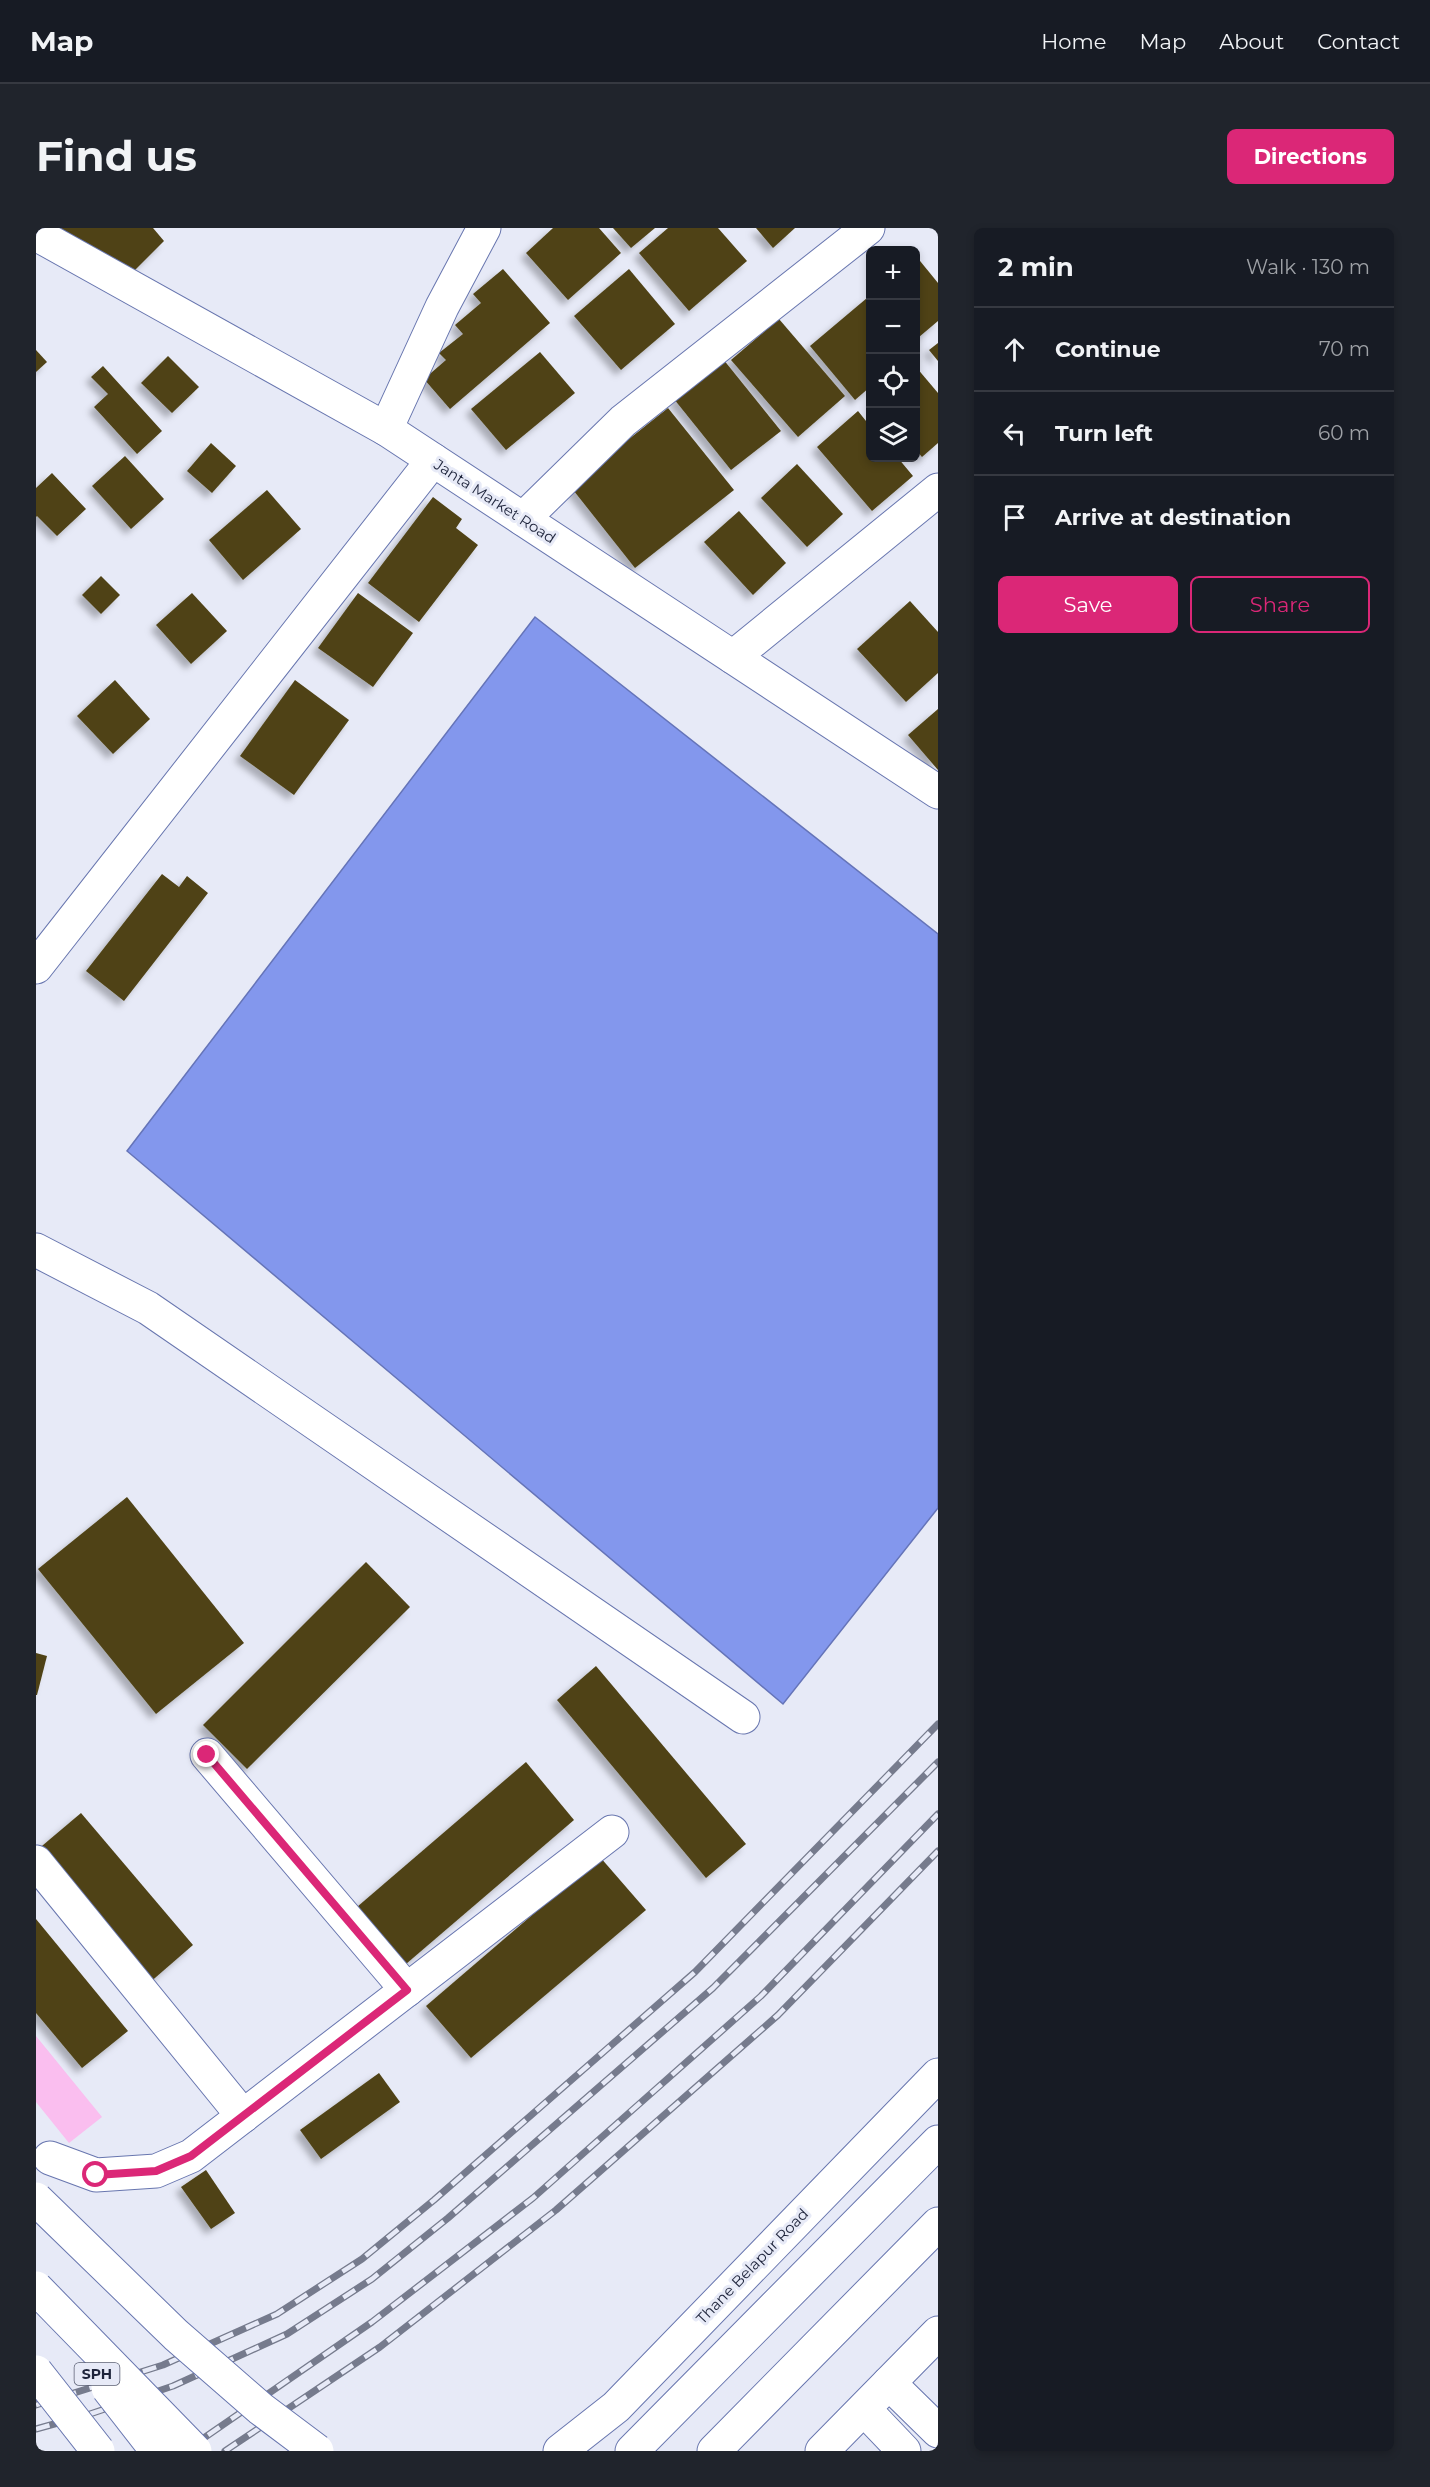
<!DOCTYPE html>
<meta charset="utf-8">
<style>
body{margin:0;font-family:Montserrat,sans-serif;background:#20242c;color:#f1f3f6}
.controls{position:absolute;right:18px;top:18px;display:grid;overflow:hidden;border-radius:9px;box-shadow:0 3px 9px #0003}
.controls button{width:54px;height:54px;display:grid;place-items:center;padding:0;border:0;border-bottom:2px solid #363941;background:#171b24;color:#f1f3f6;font:30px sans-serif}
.stop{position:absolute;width:18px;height:18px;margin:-14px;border:4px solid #db2777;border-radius:50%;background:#fff}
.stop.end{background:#db2777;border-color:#fff;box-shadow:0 2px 6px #0008}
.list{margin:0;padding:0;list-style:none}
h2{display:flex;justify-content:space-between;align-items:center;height:78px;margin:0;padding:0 24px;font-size:26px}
h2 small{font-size:20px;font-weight:400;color:#9ea1a6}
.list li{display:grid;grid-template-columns:39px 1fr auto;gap:18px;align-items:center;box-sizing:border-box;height:84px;padding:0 24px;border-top:2px solid #363941}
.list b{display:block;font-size:22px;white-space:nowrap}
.list em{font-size:20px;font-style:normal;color:#9ea1a6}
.actions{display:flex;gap:12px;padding:18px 24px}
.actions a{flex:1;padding:14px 0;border:2px solid #db2777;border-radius:9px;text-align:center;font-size:21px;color:#db2777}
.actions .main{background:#db2777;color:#fff}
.icon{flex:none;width:33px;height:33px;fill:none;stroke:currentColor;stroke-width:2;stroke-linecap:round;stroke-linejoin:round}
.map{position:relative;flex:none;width:902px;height:2223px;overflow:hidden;border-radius:9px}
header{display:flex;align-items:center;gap:36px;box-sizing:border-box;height:84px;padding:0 30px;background:#171b24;border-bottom:2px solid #363941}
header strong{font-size:28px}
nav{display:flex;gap:33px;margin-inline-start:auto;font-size:21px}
.intro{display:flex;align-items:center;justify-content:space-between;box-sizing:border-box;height:144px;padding:0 36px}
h1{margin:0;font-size:42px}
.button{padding:15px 27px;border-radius:9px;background:#db2777;color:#fff;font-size:21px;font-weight:700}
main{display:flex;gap:36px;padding:0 36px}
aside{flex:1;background:#171b24;border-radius:9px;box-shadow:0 3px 9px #0003}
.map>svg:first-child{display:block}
</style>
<header>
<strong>Map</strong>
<nav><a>Home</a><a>Map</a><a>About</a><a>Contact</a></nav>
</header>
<div class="intro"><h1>Find us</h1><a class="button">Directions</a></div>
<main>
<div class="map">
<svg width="902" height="2223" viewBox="0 0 902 2223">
<defs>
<filter id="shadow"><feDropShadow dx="-5.5" dy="5.5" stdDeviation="3" flood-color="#0004"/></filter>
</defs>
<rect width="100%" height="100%" fill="#e7eaf7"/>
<polygon fill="#fabeef" points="0,1808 66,1889 33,1915 0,1874"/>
<polygon fill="#8397ed" stroke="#6574b8" stroke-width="1.5" points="499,389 902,706 902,1280 747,1476 91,923"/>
<g fill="#4f4215" filter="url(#shadow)">
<polygon points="19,0 117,0 128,13 98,43"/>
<polygon points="517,0 563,0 585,25 532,72 490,25"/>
<polygon points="577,0 619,0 595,20"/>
<polygon points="632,0 682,0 711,33 653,83 603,25"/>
<polygon points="720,0 759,0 737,20"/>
<polygon points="880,28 902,55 902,93 883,109 880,105"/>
<polygon points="467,41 514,95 414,181 388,151 410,132 403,125 427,106 419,97 445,75 437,66"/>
<polygon points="593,41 639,96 585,142 538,88"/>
<polygon points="831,70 834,75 834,159 819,172 774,118"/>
<polygon points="743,91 809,168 762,209 695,132"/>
<polygon points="902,115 902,133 893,122"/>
<polygon points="0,122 11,134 0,144"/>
<polygon points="504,124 539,165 470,222 435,181"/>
<polygon points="132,128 163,159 136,185 105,155"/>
<polygon points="687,131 745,203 695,242 638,171"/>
<polygon points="67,138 126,203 101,226 58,179 72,166 55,149"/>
<polygon points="880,139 902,165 902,215 886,229 880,222"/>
<polygon points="632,180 698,262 599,340 534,258"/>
<polygon points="822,183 834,198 834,230 862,230 877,248 836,283 781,219"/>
<polygon points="175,215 200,238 176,265 151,243"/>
<polygon points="89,228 128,271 95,301 56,258"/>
<polygon points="761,236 807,286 771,319 725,270"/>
<polygon points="16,245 50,281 21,308 1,288 0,289 0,260"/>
<polygon points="231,262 265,301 207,352 173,312"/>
<polygon points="397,269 426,291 420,300 442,317 383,394 332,355"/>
<polygon points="703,283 750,335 717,367 668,314"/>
<polygon points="65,348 84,367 65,386 46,367"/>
<polygon points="156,365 191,403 155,436 120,397"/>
<polygon points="322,365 377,405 337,459 282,420"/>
<polygon points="874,373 902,404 902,445 870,474 821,421"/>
<polygon points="79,452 114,491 77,526 41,488"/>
<polygon points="259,452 313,492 258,567 204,528"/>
<polygon points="902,481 902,542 872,507"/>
<polygon points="126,646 143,659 151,648 172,665 88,773 50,743"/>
<polygon points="91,1269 208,1415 120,1486 2,1341"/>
<polygon points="330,1334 374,1379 211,1541 167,1497"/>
<polygon points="0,1425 11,1428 1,1467 0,1467"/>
<polygon points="560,1438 710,1616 670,1650 521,1472"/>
<polygon points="490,1534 538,1592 363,1742 314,1685"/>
<polygon points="45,1585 157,1717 112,1756 0,1623"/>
<polygon points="564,1629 610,1682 435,1830 390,1778"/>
<polygon points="0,1691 92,1803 46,1840 0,1785"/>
<polygon points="343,1845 364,1874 285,1931 264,1902"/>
<polygon points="170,1942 199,1985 175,2001 145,1959"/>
</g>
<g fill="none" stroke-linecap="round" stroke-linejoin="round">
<g stroke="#6876af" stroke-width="35">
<g id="minor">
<polyline points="0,6 350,201 902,564"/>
<polyline points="350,201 406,79 448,0"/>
<polyline points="487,291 587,193 832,0"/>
<polyline points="697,429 902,262"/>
<polyline points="0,739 397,232"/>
<polyline points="0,1022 112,1080 707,1489"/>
<polyline points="171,1527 371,1762"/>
<polyline points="0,1634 207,1888"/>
<polyline points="14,1930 60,1947 120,1943 155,1928 576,1604"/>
<polyline points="853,2155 902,2203"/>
<polyline points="828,2181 868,2223"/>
</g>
</g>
<g stroke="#6876af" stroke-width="35">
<g id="major">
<polyline points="524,2223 580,2179 902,1847"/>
<polyline points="596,2223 902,1914"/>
<polyline points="678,2223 902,1996"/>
<polyline points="786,2223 902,2105"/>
</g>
</g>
<use href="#minor" stroke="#fff" stroke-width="33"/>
<use href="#major" stroke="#fff" stroke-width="33"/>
<g stroke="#767b8d" stroke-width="7">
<g id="rail">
<polyline points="0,2177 127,2137 241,2086 326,2031 398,1972 659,1744 902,1496"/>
<polyline points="0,2201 51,2187 137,2158 251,2106 336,2051 412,1990 677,1760 902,1534"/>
<polyline points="149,2223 336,2094 497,1970 725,1768 902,1586"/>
<polyline points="189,2223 344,2119 520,1982 742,1787 902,1623"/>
</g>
</g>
<use href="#rail" stroke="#e7eaf7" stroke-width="4.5" stroke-dasharray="14" stroke-linecap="butt"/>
<g stroke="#6876af" stroke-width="35" stroke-linecap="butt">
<polyline id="major-bridge" points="0,1971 140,2107 225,2181 281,2223"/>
</g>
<g stroke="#6876af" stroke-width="35" stroke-linecap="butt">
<g id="highway-bridge">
<polyline points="0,2060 159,2223"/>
<polyline points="0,2144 62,2223"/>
<polyline points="72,2160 121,2223"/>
</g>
</g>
<use href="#major-bridge" stroke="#fff" stroke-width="33"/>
<use href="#highway-bridge" stroke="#fff" stroke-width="33"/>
</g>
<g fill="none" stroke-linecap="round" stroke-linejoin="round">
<polyline stroke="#db2777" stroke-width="8" points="60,1947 120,1943 155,1928 371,1762 171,1527"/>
</g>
<g text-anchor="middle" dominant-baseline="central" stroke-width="6" stroke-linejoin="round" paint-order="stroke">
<rect fill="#e7eaf7" stroke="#5a5f73" stroke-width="1.5" x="38.5" y="2135" width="45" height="22" rx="4.5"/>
<g font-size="14" font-weight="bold" fill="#1e243b">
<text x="61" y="2146">SPH</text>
</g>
<g font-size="15" fill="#1e243b" stroke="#e7eaf7">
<text transform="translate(459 273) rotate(33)">Janta Market Road</text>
<text transform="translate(716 2038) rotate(-46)">Thane Belapur Road</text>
</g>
</g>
</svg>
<div class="controls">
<button>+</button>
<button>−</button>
<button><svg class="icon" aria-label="locate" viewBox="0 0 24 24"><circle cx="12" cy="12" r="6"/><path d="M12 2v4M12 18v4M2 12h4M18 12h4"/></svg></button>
<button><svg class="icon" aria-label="layers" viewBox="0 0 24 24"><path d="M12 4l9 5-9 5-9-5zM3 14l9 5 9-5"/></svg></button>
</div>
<div class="stop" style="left:60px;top:1947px"></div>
<div class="stop end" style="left:171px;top:1527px"></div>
</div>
<aside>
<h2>2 min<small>Walk · 130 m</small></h2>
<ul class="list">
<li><svg class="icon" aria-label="ahead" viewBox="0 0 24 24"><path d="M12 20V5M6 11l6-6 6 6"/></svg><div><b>Continue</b></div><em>70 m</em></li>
<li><svg class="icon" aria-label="left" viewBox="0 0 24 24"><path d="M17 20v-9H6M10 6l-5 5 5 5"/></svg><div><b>Turn left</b></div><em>60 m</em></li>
<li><svg class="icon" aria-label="arrive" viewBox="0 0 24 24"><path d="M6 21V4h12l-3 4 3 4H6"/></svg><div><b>Arrive at destination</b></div></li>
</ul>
<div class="actions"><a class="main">Save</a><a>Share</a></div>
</aside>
</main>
